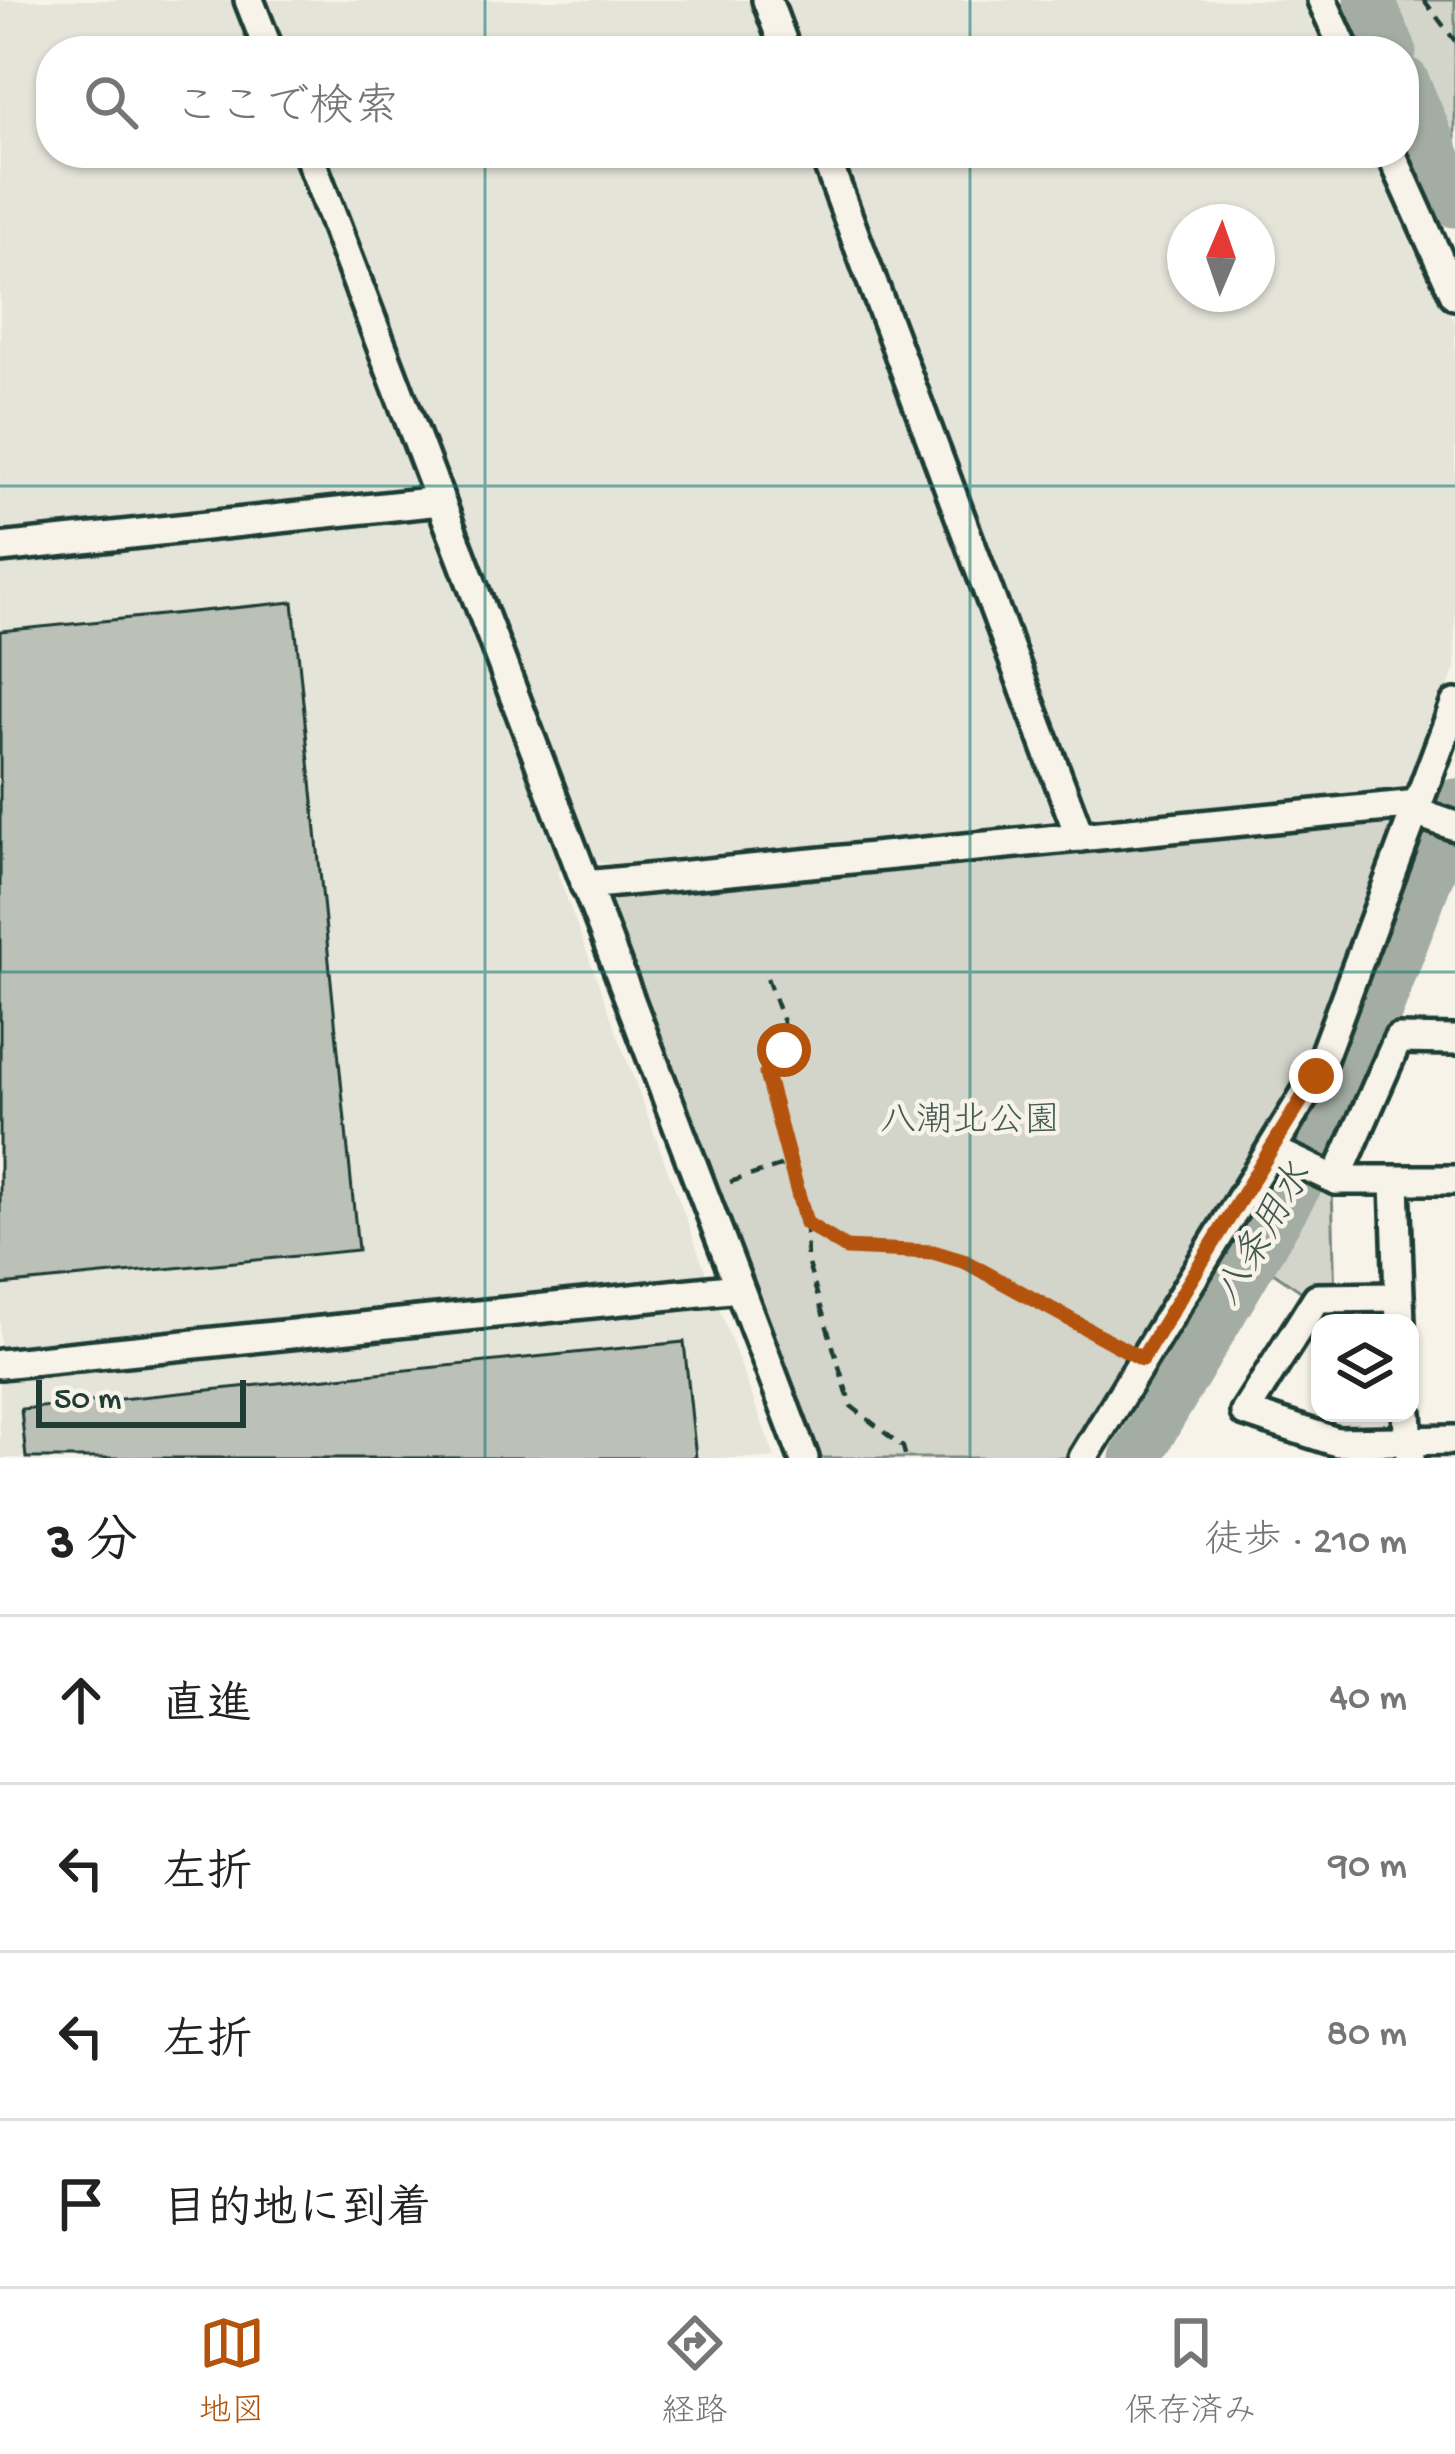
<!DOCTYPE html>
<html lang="ja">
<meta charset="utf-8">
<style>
body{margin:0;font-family:"Gochi Hand","Klee One",sans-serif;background:#f6f6f6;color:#222}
.controls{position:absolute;right:36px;bottom:36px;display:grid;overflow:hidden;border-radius:24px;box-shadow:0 3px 9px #0004}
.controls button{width:108px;height:108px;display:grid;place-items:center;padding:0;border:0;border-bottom:3px solid #e0e0e0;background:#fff;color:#222;font:60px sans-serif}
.compass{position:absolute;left:1167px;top:204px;width:108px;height:108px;border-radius:50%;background:#fff;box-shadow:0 3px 9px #0004;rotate:2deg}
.scale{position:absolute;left:36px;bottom:30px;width:210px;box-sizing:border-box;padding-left:12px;border:6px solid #1f3d34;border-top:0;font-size:33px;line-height:42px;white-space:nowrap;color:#1f3d34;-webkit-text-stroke:9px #f7f3e8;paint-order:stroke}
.stop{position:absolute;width:36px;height:36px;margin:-27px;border:9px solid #b45309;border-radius:50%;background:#fff}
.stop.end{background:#b45309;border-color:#fff;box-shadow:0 3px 12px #0008}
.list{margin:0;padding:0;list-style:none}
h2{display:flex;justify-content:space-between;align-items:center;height:156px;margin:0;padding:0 48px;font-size:51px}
h2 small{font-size:39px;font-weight:400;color:#767676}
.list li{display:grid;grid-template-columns:78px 1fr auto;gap:36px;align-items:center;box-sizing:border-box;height:168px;padding:0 48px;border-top:3px solid #e0e0e0}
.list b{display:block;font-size:45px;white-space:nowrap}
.list em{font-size:39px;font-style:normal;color:#767676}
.icon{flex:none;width:66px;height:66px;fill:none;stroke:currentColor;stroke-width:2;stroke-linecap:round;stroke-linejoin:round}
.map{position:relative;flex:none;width:1455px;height:1458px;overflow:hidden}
.search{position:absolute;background:#fff;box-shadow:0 3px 9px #0004;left:36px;right:36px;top:36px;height:132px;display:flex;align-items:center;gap:30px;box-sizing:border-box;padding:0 42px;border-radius:48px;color:#767676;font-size:45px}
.sheet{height:828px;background:#fff}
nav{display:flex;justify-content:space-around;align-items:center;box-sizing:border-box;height:168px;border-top:3px solid #e0e0e0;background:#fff;font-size:33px;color:#767676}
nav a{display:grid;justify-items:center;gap:6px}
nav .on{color:#b45309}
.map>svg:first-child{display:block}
</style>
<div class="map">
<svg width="1455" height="1458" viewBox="0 0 1455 1458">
<rect width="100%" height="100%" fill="#f7f3e8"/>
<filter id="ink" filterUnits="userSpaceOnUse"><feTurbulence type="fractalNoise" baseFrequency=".00833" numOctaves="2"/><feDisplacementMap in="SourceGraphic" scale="24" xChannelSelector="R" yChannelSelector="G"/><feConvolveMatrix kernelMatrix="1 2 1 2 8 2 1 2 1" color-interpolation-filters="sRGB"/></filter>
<g filter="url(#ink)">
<path fill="#e5e4d9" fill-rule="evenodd" d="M0 0H1308L1331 51H51V153H1378L1455 323V668L1410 792 614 865 598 861 557 872 775 1458H0ZM1185 222H1257V294H1185Z"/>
<g fill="#d3d5ca" stroke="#79897f" stroke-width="3">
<polygon points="1375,0 1455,0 1455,182 1404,65 1404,51 1398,51"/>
<polygon points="1403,817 1305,1075 1088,1458 815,1458 591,890"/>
<polygon points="1307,1171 1332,1183 1335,1304 1318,1303 1257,1261"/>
</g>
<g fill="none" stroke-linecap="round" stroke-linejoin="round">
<g stroke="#a4ada3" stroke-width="51">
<polyline points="1369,0 1391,51"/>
<polyline points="1404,82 1455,202"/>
<polyline points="1135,1458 1338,1114 1455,804"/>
</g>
</g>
<g fill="#bbc1b6" stroke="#1f3d34" stroke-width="3">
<polygon points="293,602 358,1250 0,1285 0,631"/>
<polygon points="684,1342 696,1458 26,1458 21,1409"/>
</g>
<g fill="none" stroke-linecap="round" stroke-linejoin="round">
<g stroke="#1f3d34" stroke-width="36">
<g id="minor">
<polyline points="249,0 269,51"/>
<polyline points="767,0 786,51"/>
<polyline points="1322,0 1345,51"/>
<polyline points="308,153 804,1458"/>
<polyline points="824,153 1080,837"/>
<polyline points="1391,153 1455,295"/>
<polyline points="0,548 440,501"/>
<polyline points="1415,812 1455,826"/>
<polyline points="585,885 1418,804"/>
<polyline points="1272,1150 1336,1180 1455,1180"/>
<polyline points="1336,1180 1398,1039 1455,1040"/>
<polyline points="1395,1183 1400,1323"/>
<polyline points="1398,1297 1317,1298 1245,1412 1337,1442 1455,1440"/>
<polyline points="0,1364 739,1288"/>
<polyline points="1407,1413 1410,1458"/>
<polyline points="1083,1458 1316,1076 1455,704"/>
</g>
</g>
<g stroke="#1f3d34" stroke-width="4.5" stroke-dasharray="12 9" stroke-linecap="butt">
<polyline points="1424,0 1455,41"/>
<polyline points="767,978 783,1022 785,1050 766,1074 806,1223 846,1248 933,1251 966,1262 1122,1347"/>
<polyline points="730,1182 793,1162"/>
<polyline points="806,1223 807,1261 851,1406 903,1447 906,1458"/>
</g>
<use href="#minor" stroke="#f7f3e8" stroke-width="27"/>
</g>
</g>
<g fill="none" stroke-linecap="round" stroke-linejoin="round" filter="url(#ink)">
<polyline stroke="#b45309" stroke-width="15" points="784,1050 766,1074 806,1223 846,1248 933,1252 966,1262 1142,1359 1316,1076"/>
</g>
<path fill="none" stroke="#0f766e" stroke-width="3" stroke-opacity="0.55" d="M485 0V51M970 0V51M485 153V1458M970 153V1458M0 486H1455M0 972H1455"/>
<g text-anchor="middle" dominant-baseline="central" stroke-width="9" stroke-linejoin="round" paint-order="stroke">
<g font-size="36" fill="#435b52" stroke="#f7f3e8">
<text x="970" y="1123">八潮北公園</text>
</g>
<g font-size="39" font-style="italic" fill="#405950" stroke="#f7f3e8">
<text transform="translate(1266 1236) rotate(-60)">八条用水</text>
</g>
</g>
</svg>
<div class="controls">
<button><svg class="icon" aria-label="layers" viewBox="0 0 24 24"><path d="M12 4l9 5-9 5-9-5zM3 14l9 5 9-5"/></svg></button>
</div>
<svg class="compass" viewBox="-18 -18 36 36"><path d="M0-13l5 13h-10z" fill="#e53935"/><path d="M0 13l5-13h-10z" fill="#767676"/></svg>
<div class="scale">50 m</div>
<div class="stop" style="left:784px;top:1050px"></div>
<div class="stop end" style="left:1316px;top:1076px"></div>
<div class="search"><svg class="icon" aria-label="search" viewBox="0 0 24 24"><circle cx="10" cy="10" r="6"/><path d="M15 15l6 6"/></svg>ここで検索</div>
</div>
<section class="sheet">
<h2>3 分<small>徒歩 · 210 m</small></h2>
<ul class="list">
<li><svg class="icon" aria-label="ahead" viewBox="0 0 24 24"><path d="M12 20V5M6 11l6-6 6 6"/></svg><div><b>直進</b></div><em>40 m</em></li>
<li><svg class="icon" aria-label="left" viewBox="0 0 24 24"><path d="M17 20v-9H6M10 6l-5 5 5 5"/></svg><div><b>左折</b></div><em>90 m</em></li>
<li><svg class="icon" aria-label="left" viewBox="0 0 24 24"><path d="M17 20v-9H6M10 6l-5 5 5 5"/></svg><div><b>左折</b></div><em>80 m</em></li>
<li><svg class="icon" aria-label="arrive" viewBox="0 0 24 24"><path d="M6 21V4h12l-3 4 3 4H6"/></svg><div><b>目的地に到着</b></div></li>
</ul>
</section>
<nav>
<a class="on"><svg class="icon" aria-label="map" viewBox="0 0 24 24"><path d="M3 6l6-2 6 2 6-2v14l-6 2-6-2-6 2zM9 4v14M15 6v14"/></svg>地図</a>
<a><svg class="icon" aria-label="directions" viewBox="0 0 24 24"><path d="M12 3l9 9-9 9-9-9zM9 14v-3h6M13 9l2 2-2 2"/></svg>経路</a>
<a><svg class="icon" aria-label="saved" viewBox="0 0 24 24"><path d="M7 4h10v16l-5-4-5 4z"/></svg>保存済み</a>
</nav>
